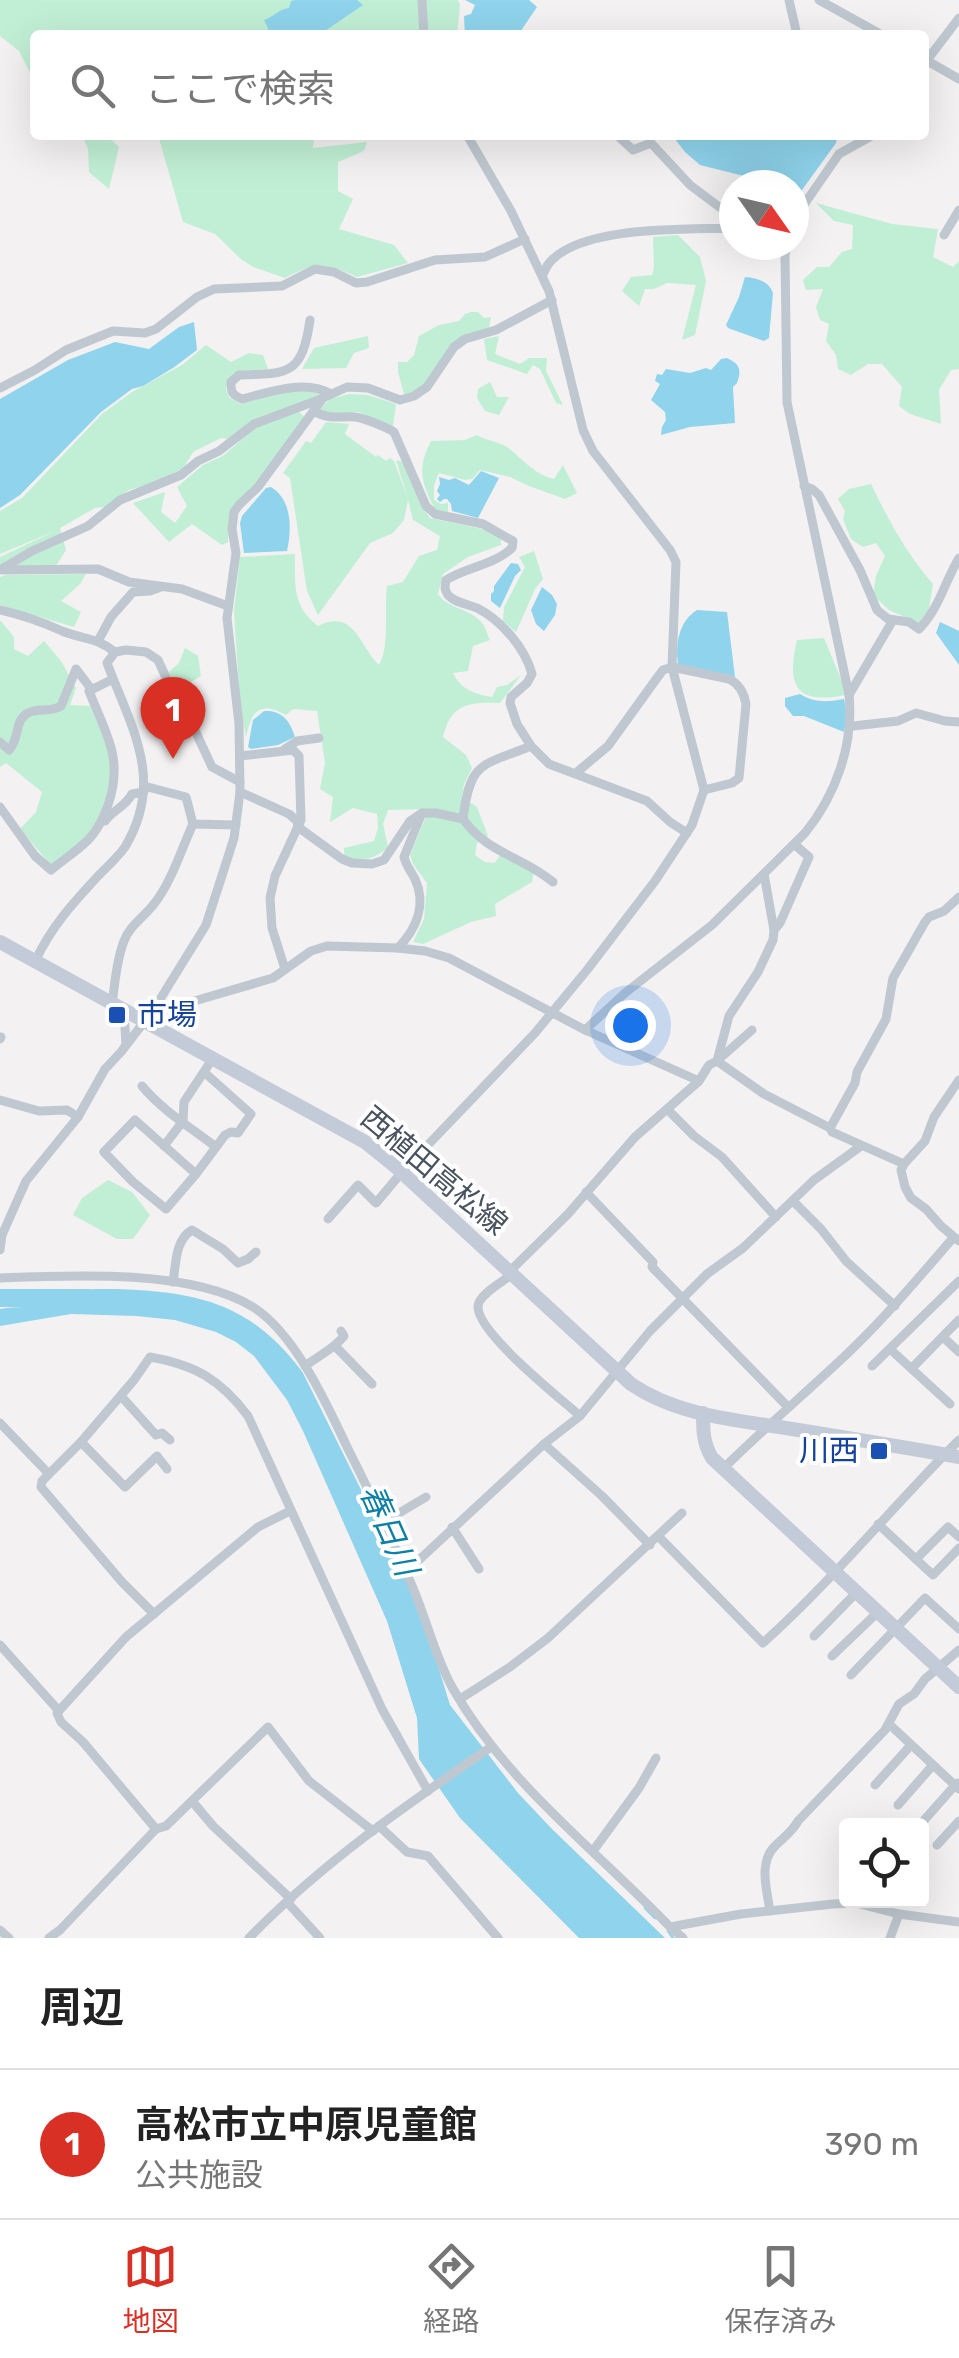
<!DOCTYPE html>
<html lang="ja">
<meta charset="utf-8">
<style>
body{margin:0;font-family:Rubik,"Noto Sans JP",sans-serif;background:#f6f6f6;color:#222}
.controls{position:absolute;right:30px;bottom:30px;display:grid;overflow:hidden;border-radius:10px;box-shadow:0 10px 40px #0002}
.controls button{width:90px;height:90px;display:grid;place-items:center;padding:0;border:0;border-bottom:2px solid #e0e0e0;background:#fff;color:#222;font:50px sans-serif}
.compass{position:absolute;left:719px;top:170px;width:90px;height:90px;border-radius:50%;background:#fff;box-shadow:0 10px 40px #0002;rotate:124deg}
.you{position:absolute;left:630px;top:1025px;width:35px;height:35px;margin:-25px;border:8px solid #fff;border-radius:50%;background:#1a73e8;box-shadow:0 0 0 15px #1a73e833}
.badge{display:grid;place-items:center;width:65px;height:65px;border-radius:50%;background:#d93025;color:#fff;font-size:32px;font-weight:700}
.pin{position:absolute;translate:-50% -82px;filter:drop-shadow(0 2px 5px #0008)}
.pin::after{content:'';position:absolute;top:52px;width:35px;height:30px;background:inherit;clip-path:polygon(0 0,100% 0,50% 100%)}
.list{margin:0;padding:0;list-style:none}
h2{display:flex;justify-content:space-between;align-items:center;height:130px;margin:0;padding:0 40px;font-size:42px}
h2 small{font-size:32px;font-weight:400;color:#767676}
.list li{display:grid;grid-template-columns:65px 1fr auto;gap:30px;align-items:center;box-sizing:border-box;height:150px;padding:0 40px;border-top:2px solid #e0e0e0}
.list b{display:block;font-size:38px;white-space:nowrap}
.list p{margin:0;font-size:32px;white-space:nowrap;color:#767676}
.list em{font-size:32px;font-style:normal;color:#767676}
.icon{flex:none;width:55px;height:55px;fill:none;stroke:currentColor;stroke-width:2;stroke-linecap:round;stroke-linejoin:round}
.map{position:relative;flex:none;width:959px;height:1938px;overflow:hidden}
.search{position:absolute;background:#fff;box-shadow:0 10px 40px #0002;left:30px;right:30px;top:30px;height:110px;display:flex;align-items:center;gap:25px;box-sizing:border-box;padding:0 35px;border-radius:10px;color:#767676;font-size:38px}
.sheet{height:280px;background:#fff}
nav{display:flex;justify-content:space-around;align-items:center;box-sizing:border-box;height:140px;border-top:2px solid #e0e0e0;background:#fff;font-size:28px;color:#767676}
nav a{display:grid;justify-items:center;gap:5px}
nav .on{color:#d93025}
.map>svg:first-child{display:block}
</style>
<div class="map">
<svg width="959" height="1938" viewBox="0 0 959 1938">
<rect width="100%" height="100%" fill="#f3f1f1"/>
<g fill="#c1efd5">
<polygon points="0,0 458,0 460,5 457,35 35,35 34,81 19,51 0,36"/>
<polygon points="82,135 106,135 119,147 109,189 89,172 88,149"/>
<path d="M158 135H314L313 148 367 142 364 151 338 162V191L353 199 339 229 394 245 408 263 357 277C323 261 317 262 285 278L253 267 241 259 215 234 183 222Z"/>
<polygon points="816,203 892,224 938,229 933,257 953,267 959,261 959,369 951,370 939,390 941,424 910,414 899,406 902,387 882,364 868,364 851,375 838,369 836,355 826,341 829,324 820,320 816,307 823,289 806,290 803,280 817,267 829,267 842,252 852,249 853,225 834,221"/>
<polygon points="678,235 700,257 706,281 695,335 682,340 696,285 667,283 654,289 645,289 639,306 622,291 631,277 652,275 654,267 653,237"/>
<path d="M471 312H478L484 318 491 317 489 328C482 331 473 332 466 336 442 350 435 392 404 394L398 372V362H407L414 355 419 336 439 325 459 321 465 314Z"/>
<polygon points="368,336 369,348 354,353 346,368 302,369 314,348"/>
<polygon points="499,336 495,354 520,364 529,358 547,358 546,371 563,405 556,403 540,369 533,365 527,374 487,360 484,339"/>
<polygon points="206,345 231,362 249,353 263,355 268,369 242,371 229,378 226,389 229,397 240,404 294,390 323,394 251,422 229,439 221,438 193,452 183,469 147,485 129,490 106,507 95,508 60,528 66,550 56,566 0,574 0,557 55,531 0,554 0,511 22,498 102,414 132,392 182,365"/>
<polygon points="490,382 497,397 509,397 499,415 485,411 477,398 478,389"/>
<polygon points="349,394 368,395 396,404 393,426 358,412 339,414 321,412 321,408 330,399"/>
<polygon points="298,411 305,417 257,484 229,517 228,542 222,545 192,524 169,542 133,503 165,492 161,512 175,523 187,506 177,487 203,465 223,456 255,428"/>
<path d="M326 422 349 424 345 434 376 457 378 455 386 461 390 458 394 461 408 499 396 460 403 462 421 505 430 518 487 530 501 537V545L468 557 443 574 438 594C448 609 470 608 482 623 486 628 487 634 490 640L473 646 468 671 453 673C461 690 475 694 492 697L497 687 507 685 521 675 500 703C470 702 451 703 443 737L466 755 472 768 464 784 462 797 477 807 488 836 477 843 475 855 485 862 495 863 500 855 534 871 532 882 495 904 496 916 471 922 423 944 413 942 424 919 427 883 413 864 410 855 429 809 388 810 383 824 388 847C374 860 362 862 344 857V848L374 841 378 828 377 814 353 808 330 822 333 797 320 789 325 763 317 711 293 709 286 715C259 700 251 712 246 738L240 704 234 611 240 557 295 554C295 584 292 606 318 626 355 608 359 646 379 665 390 647 384 610 387 586L403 582 419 556 437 550 440 536 413 520 408 500 404 520 393 533 370 543 318 615 307 591 290 478 283 473 306 441 311 443Z"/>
<path d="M477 435C486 441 498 441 507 447 523 459 533 474 554 479L563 465 577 493 565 499 529 486 510 477 480 470 472 479 465 480 439 473 434 485V500L441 504 448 503V513L435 509C421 483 417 468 431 441L465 440Z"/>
<path d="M871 484C889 521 906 553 933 584L929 609 919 623 889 610 873 595 876 576 885 556 876 543 863 547 851 539 843 519 845 511 838 499 849 489Z"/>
<polygon points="534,551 543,579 535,589 516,632 503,621 504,607 525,567 519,557"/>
<polygon points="86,574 80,584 61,601 81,612 74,627 0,605 0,577 6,575"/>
<polygon points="0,620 14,637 14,649 28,656 44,641 61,661 76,688 70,705 90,706 108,745 111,775 105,800 95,827 86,838 51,865 20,829 36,812 42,792 6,763 0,767"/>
<path d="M824 638 843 684 845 695C796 705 786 686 797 640Z"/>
<polygon points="185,648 198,656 201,676 191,682 190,689 179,695 169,672 179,663"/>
<polygon points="108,1180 132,1192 150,1215 133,1239 117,1239 73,1215 82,1198"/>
</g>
<g fill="#8fd4ec">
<path d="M296 0H357L363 5 319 35H271L264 20C274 17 278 9 289 8L291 1Z"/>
<polygon points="465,0 529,0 537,7 518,35 465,35 464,16 471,14 475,5"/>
<path d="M672 135H738C748 139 751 137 762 135 780 132 818 134 837 137L836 143 794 201V185H768L752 178 700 165 685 152Z"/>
<path d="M745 277C757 278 769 281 773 293L769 338 764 341 728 328 726 325 739 297Z"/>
<polygon points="194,322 197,350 173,368 143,386 132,389 101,412 20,495 0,508 0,399 68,360 115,342 149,349 179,327"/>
<path d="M727 358C740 364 742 370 737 383L733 387 735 423 690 427 661 435 662 427 666 420 665 412 651 400 660 384 655 381 657 374 662 375 666 369 690 373 706 368 711 370 721 359Z"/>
<polygon points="481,471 499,478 478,518 452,511 451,504 447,499 444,499 440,502 437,499 440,495 437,491 440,484 439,477 449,480 455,478 469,485"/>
<path d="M271 487C292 500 292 528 287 551L244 553 240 523 242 516 266 488Z"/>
<polygon points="511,563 518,564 521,570 515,576 500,608 491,601 491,594 494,591 494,586"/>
<polygon points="542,587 552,595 557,604 555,615 544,631 536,624 531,610"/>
<path d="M697 610 727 612 735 677 704 672 678 664C675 644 679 621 697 610Z"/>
<polygon points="940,622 959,631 959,665 936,633"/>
<path d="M800 694C813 703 829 702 844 699L847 715 844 732 804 716H793L785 706V698Z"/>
<path d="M264 711C282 710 290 721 295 737L278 745 251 749 248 747 253 720Z"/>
<path d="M117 1289C200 1292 252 1304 303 1373L411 1590 435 1656 450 1705 518 1793 552 1829 665 1938H579L460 1818 419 1759 417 1718 387 1621 303 1431 287 1400 254 1356 236 1342 216 1332 175 1320 136 1316 71 1314 0 1326V1309C16 1306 32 1308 48 1305 60 1303 66 1296 77 1292 89 1288 104 1289 117 1289Z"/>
</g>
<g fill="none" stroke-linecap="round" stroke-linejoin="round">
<g stroke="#8fd4ec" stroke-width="2.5">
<polyline points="645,1908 655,1918"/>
<polyline points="668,1931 673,1938"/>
</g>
<polyline stroke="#8fd4ec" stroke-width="18" points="0,1298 89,1298"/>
<g stroke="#bfc8d0" stroke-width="9">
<polyline points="422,0 424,35"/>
<polyline points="789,0 797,35"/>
<polyline points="819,0 882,35"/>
<polyline points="924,59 959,79"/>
<polyline points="924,64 959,18"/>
<polyline points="617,135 633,150 651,143 690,185 734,218"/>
<polyline points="794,219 839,154 873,135"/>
<polyline points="944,235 959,210"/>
<path d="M542 276C545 271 546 266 550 262 583 225 687 230 734 228"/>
<path d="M310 320C302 374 290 374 239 375L231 382C231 392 232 395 242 399 270 392 304 379 331 394"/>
<polyline points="0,388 35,370 66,350 113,331 145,333 156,329 197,297 214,289 282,286 315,269 334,272 356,283 367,282 435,260 485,257 525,239"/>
<path d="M314 411C328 420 339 416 355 417 364 418 386 427 394 432L426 506 435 514 483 524 513 541 512 548C494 565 467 567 446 580 445 587 444 589 448 595 455 603 468 604 477 608 501 620 525 648 532 674L527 683 511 697 510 703 517 724 531 746 549 764 647 801 670 822 687 833"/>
<path d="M804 486 812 489 819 495 860 570 877 610 888 619 909 622 919 629C939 609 945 581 959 558"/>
<polyline points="0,570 32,551 88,526 120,500 181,475 198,461 219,451 254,424 321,399"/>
<polyline points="3,570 98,569 129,582 182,589 228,606"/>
<path d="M0 610C22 615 42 622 62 631 84 640 94 636 115 652"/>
<polyline points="98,641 111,617 133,592 150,591 161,587"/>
<polyline points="849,695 893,620"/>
<polyline points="853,726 898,721 916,713 945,721 959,722"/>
<path d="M0 742 9 750C20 739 14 720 28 713 38 707 50 713 61 706L76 669 92 690"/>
<path d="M531 746C481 766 470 761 463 819 488 854 522 856 553 882"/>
<polyline points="285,749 297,741 319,738"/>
<polyline points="240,756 293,750 299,756 301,820 275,876 270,898 272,928 285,969"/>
<path d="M576 773 608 746 657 678 663 670 672 667 729 679C740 684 744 693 746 704L739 778 732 783 704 790"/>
<polyline points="144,786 186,797 193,824 236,825"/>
<polyline points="240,792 289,814 297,821 298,827 342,859 352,863 372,864 384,860 410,821 422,813 436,813 463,819"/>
<path d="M0 807 35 856 51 870C63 860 77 851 88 840 98 830 103 818 108 805 124 759 106 734 89 691L113 679"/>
<path d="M105 821C113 810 125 807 132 794L144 792"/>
<polyline points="774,930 780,923 809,857 794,844"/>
<path d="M398 948C416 929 427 905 415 879 411 871 406 866 404 857L421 815"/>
<path d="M35 962C50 928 73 903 99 875 108 866 118 857 125 847 165 780 132 729 107 663L115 652 126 650 146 652 158 660 175 697 185 709 212 767 240 782"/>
<path d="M112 1004C115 984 116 961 124 941 130 925 144 917 154 904 172 881 181 850 193 824"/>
<path d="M154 1009 191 1002 273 978 311 951 327 946 398 948 425 951 449 958 585 1030 625 993 712 925 805 833C836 795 854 744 849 695L787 402 785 255 787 245"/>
<polyline points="124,1011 126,1045"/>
<polyline points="585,1030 699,1081"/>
<polyline points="752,1030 717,1061 764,1094 830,1128 832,1132 904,1164"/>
<polyline points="0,1039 1,1037"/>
<polyline points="959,1080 934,1117 925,1141 904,1164 901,1170 905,1187 911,1198 926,1209 941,1226 959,1241"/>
<path d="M142 1086C163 1111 190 1127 216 1147"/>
<polyline points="0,1100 39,1111 67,1110 78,1117"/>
<polyline points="667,1109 694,1136 722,1157 776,1217"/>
<polyline points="830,1128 855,1083 857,1072 886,1019 893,978 925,922 929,917 944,911 959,897"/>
<polyline points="164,1146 183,1121 184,1102 213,1058"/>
<polyline points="196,1174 135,1120 104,1152 133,1182 166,1209 196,1174 225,1135 231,1132 238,1133 251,1114 204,1072"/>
<polyline points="586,1192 653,1262 652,1267 788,1407"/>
<polyline points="793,1201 821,1229 846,1261 895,1306"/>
<polyline points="328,1219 358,1185 376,1203 402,1172 535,1033 587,970 655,881 692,825 704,790 672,667 676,562 670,550 593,451 583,430 549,291 511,211 467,135"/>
<polyline points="0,1250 2,1235 26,1181 78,1117 105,1069 121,1052 154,1009 206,925 227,860 234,838 240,792 239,724 227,618 236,553 232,529 234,512 239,505 258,487 323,398 347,387 368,388 400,400 414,396 427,387 454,347 465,339 496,330 552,300"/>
<polyline points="509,1272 568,1214 635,1137 699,1081 709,1065 717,1061 729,1016 758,972 773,940 774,930 764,874"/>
<path d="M512 1274C503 1282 479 1294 478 1306 476 1332 560 1398 580 1416L650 1331 707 1274 743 1248 814 1180 861 1146"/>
<path d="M0 1278C71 1275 191 1269 253 1307 296 1334 328 1407 349 1451 372 1496 393 1542 413 1588 427 1621 435 1656 452 1687 506 1783 595 1849 670 1927L741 1914 833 1904 856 1903 899 1914 959 1922"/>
<path d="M173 1282C176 1264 175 1240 192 1230L223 1249 238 1263 248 1259 256 1252"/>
<polyline points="943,1337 959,1352"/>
<polyline points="335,1346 372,1384"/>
<polyline points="890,1349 950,1404"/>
<path d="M305 1366C318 1356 334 1349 344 1336L341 1331"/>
<polyline points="872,1366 959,1281"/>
<polyline points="912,1368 959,1320"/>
<polyline points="121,1396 156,1435 162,1433 170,1440"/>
<polyline points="0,1423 49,1474"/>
<polyline points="81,1442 125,1487 157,1456 167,1469"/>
<polyline points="544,1444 602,1496 650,1545"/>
<path d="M723 1469C763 1429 807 1392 848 1353 886 1317 919 1277 953 1238"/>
<polyline points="384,1522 426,1497"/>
<polyline points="878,1524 933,1575 959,1548"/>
<polyline points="452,1527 479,1569"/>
<path d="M659 1537 763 1643C833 1580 892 1507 959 1440"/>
<polyline points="916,1559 948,1527 959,1537"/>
<polyline points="403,1566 420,1559 544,1444 580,1416"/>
<path d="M154 1614 122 1582 41 1487 42 1481 81 1442 134 1380 150 1357C195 1365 220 1379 248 1416L382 1709 428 1791"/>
<polyline points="814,1636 857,1592"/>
<polyline points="0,1645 59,1711"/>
<polyline points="832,1656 878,1612"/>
<polyline points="851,1675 925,1598 959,1629"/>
<polyline points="460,1699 510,1667 548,1638 682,1513"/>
<polyline points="889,1724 959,1789"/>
<polyline points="875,1785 911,1745"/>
<polyline points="192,1801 213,1826 291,1899"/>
<polyline points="898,1805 933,1765"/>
<polyline points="379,1826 407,1852 428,1856 498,1938"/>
<polyline points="919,1826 957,1783"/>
<polyline points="156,1829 166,1826 268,1727 309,1781 373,1831"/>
<polyline points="937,1845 959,1821"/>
<polyline points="593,1851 639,1788 656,1758"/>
<polyline points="287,1902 320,1938"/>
<path d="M770 1911C767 1890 758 1863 775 1846 784 1837 792 1832 798 1821L885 1730 899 1704 914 1694 925 1679 959 1650"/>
<polyline points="670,1927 683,1938"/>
<polyline points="0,1930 9,1938"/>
<polyline points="49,1938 60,1930 156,1829 83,1742 61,1722 57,1713 126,1637 258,1527 290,1511"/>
<path d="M249 1938C321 1864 406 1805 491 1747"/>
<polyline points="890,1938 899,1914"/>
</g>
<g stroke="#c2cbd7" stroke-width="14">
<path d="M0 942 365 1142 396 1167 631 1384C678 1416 737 1420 792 1429 848 1438 903 1447 959 1457"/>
<path d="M703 1413C703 1430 703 1443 712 1458L959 1687"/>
</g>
</g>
<g fill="#1a4fb4" stroke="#fff" stroke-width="4">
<rect x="107" y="1005" width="20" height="20" rx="5"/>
<rect x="869" y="1441" width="20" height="20" rx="5"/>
</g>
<g text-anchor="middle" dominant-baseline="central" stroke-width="8" stroke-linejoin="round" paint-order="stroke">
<g font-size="30" fill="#164399" stroke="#fff" text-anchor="start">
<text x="137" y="1015">市場</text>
<text x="859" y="1451" text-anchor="end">川西</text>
</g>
<g font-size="30" fill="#49535f" stroke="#fff">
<text transform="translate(434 1171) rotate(40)">西植田高松線</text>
</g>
<g font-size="32" font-style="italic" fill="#0e7fa5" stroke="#fff">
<text transform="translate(389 1530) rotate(66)">春日川</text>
</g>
</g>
</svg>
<div class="controls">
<button><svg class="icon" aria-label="locate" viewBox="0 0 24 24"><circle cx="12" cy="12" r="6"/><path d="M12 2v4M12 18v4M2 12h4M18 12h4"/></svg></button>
</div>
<svg class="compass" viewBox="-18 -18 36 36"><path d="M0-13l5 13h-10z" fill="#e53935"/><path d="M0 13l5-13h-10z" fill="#767676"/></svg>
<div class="you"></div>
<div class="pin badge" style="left:173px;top:759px">1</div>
<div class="search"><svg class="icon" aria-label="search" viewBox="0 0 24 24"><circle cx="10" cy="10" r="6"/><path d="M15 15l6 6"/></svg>ここで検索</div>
</div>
<section class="sheet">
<h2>周辺<small></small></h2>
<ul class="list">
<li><span class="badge">1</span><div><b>高松市立中原児童館</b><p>公共施設</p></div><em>390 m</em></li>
</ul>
</section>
<nav>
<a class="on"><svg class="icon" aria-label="map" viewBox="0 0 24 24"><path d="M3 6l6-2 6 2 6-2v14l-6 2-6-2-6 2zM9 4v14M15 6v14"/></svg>地図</a>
<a><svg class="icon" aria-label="directions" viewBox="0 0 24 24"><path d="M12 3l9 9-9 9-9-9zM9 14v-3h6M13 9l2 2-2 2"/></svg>経路</a>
<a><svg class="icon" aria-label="saved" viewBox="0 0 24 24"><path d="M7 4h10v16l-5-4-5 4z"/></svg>保存済み</a>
</nav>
